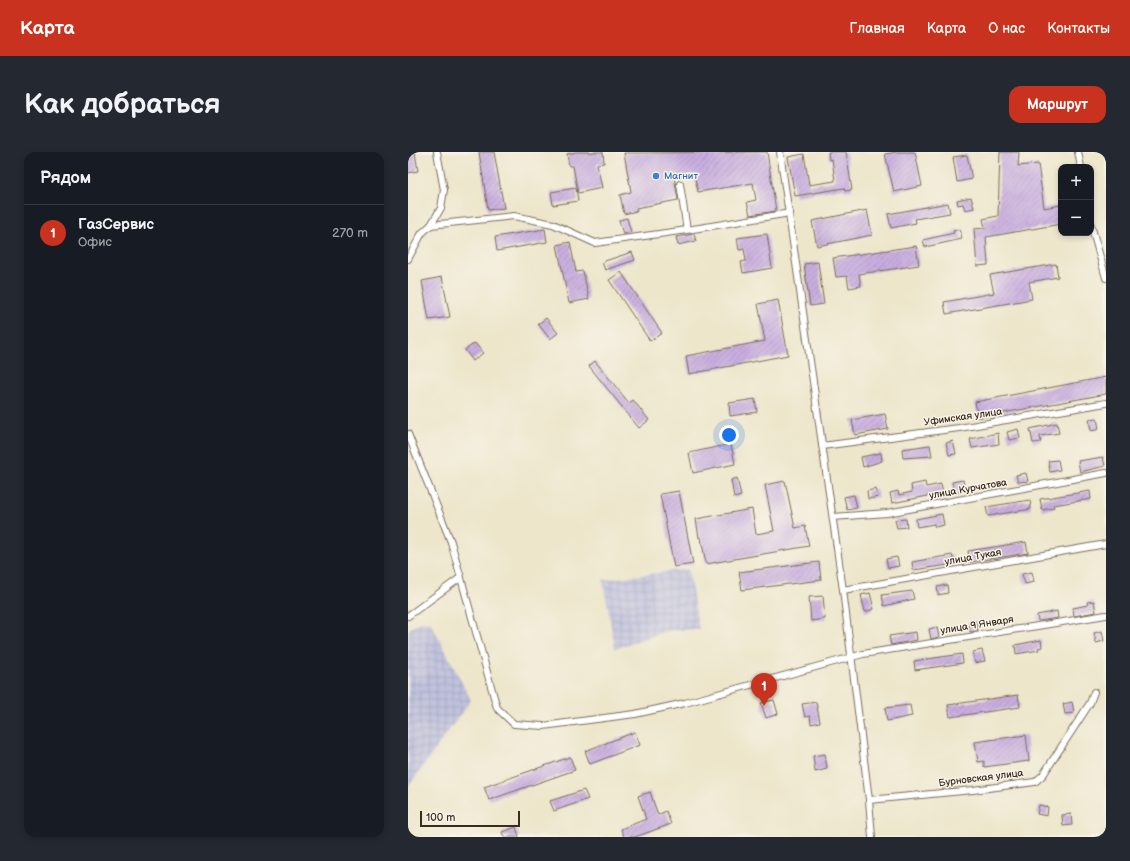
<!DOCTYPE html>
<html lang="ru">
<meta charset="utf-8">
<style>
body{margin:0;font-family:"Balsamiq Sans",sans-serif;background:#242831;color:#f1f3f6}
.controls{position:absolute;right:12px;top:12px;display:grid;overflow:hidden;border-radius:8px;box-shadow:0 2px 6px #0003}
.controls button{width:36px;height:36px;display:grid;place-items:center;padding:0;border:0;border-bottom:1px solid #363941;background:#171b24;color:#f1f3f6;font:20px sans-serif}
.scale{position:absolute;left:12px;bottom:10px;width:100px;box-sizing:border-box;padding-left:4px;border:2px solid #3b2a1e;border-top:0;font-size:11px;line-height:14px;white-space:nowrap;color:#3b2a1e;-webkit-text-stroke:3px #f7f3e8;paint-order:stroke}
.you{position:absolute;left:321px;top:283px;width:14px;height:14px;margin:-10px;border:3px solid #fff;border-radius:50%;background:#1a73e8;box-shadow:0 0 0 6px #1a73e833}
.badge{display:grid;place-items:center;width:26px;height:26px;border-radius:50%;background:#c8321e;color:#fff;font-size:13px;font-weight:700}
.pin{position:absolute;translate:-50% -33px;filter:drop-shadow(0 1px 2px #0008)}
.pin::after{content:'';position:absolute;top:21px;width:14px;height:12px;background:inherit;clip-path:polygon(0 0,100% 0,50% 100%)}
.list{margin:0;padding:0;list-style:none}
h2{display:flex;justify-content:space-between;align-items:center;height:52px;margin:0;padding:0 16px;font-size:17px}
h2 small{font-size:13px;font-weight:400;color:#9ea1a6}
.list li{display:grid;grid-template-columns:26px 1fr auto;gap:12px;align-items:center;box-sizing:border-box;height:56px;padding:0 16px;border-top:1px solid #363941}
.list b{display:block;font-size:15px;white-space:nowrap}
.list p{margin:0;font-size:13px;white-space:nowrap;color:#9ea1a6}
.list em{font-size:13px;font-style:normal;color:#9ea1a6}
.map{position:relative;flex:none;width:698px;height:685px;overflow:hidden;border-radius:12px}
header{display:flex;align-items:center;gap:24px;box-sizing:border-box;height:56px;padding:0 20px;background:#c8321e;color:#fff}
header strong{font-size:19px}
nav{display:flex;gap:22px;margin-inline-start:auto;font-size:14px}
.intro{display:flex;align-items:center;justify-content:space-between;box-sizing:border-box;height:96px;padding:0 24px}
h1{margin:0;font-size:28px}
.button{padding:10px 18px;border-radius:12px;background:#c8321e;color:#fff;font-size:14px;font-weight:700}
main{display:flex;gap:24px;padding:0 24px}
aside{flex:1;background:#171b24;border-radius:12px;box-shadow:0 2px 6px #0003}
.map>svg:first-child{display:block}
</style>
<header>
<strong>Карта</strong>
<nav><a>Главная</a><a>Карта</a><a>О нас</a><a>Контакты</a></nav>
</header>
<div class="intro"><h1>Как добраться</h1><a class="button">Маршрут</a></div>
<main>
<aside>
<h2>Рядом<small></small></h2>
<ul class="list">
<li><span class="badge">1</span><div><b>ГазСервис</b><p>Офис</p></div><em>270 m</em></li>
</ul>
</aside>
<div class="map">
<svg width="698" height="685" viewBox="0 0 698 685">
<defs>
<pattern id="industrial-grid" width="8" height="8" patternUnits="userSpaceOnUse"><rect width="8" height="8" fill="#c0c2dd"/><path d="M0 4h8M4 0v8" fill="none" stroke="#a6a7bd"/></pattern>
<pattern id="building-hatch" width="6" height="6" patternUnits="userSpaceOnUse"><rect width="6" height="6" fill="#c9aee0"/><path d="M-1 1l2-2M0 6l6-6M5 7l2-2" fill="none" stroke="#a48eb5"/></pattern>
</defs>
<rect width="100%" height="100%" fill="#f7f3e8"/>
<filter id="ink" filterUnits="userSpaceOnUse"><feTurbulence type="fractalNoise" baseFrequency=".025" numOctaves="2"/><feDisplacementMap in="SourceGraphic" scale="8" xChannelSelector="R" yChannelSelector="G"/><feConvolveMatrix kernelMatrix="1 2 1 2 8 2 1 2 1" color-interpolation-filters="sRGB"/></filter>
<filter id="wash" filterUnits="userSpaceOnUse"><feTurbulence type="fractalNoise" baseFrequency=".012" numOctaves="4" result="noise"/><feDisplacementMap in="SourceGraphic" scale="16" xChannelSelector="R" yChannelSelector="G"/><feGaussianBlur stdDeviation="0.9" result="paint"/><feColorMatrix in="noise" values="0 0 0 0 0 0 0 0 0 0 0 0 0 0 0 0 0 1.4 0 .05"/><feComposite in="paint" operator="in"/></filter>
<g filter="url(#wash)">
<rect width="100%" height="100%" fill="#ede6cb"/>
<g fill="url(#industrial-grid)">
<polygon points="280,417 291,477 257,479 207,497 195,428"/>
<polygon points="12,470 23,471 63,548 0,635 0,478"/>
</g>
<g id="blocks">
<g fill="url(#building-hatch)">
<polygon points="0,0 7,0 10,19 0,21"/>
<polygon points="71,0 86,0 96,56 80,58"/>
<polygon points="168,0 195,0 196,11 189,12 194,36 170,41 165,14 161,14 159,2"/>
<polygon points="359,0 368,59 342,63 339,50 348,48 345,31 290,40 286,22 266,25 270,48 228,56 229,59 216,62 212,43 223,40 216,1"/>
<polygon points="420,0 438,0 444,38 437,39 436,36 387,44 380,5 396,2 401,33 427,29 424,7 421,8"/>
<polygon points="489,0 507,0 514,34 486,40 477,2"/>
<polygon points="592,0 611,0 610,14 630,12 636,56 653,53 653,72 578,85 580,113 569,114 566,77 577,76 575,67 590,64"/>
<polygon points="559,3 564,27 549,30 545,5"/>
<polygon points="168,36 170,49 145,53 143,40"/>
<polygon points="563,45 566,56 557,58 555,52 550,53 549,48"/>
<polygon points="540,51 542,61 507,67 508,71 483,76 480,62"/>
<polygon points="459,58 464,83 409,94 404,69"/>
<polygon points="219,66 223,80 215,82 211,68"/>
<polygon points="137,77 139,90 89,99 87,85"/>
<polygon points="552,77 554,87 517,95 515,88 546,81 545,79"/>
<polygon points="286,82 288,89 270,93 268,85"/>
<polygon points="359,82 364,116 335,121 333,110 338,109 336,97 331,98 329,86"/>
<polygon points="162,90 168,120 175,119 181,147 161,151 149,93"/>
<polygon points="508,94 511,113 451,122 453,134 441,136 439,124 428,125 425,106"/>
<polygon points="224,100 227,108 197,118 194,110"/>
<polygon points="410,110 416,152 402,154 396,112"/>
<polygon points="648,112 650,125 621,130 624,147 538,162 536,150 586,141 582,123"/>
<polygon points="213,120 254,181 242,189 201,128"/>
<polygon points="34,125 42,165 21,168 14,129"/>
<polygon points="370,148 380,203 281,222 278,204 357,189 350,152"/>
<polygon points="138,166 150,181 142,187 130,172"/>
<polygon points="67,191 75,201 65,209 57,198"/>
<polygon points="187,209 221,251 225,248 241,268 231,276 181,214"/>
<polygon points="698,225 698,242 595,261 594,259 588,260 588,262 570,266 567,250"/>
<polygon points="347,247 349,260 322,264 321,251"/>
<polygon points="477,262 480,277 447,283 444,268"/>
<polygon points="689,266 691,277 683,279 681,267"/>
<polygon points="649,271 651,281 632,284 633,290 625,291 622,277"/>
<polygon points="610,277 612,286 601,288 599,280"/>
<polygon points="590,281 591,292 564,296 562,287"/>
<polygon points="545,289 548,302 541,303 538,291"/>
<polygon points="323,292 327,312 285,321 281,301"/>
<polygon points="522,293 524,304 495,306 494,297"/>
<polygon points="473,301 474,309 455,315 453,305"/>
<polygon points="695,305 697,314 672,320 670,309"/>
<polygon points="650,308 652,318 642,320 640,309"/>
<polygon points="618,321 620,329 610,330 608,323"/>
<polygon points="329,326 333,344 326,346 323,328"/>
<polygon points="555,328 557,338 547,341 544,330"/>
<polygon points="377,329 387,376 397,374 401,394 298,412 293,386 291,386 288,367 344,357 348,382 366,379 357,333"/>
<polygon points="517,330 518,335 533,332 535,341 484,351 482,341 490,339 491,343 504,340 503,333"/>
<polygon points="468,337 470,345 460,347 459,339"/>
<polygon points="271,339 285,412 266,415 252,342"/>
<polygon points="682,339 683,347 645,353 646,356 634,358 632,347"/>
<polygon points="446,343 449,356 439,358 436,345"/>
<polygon points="622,348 623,357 580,364 578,355"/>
<polygon points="534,362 536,373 527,375 526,372 509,375 508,367"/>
<polygon points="498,367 499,375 489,376 487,368"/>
<polygon points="618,390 620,401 562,410 560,399"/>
<polygon points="544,403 547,412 505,418 504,410"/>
<polygon points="489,405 491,414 480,416 478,407"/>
<polygon points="411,410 413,428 334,438 331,420"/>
<polygon points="624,420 626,430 617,432 614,422"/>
<polygon points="539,433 540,441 530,443 529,435"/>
<polygon points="504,439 506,447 476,454 474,443"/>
<polygon points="462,441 466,457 457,460 453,443"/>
<polygon points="415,444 417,467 403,469 401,445"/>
<polygon points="686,449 688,460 666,464 665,456 680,453 679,450"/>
<polygon points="649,459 650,466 630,469 629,463"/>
<polygon points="568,469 570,479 562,480 561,470"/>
<polygon points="529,475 531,485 523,487 521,477"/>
<polygon points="694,479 696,489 688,491 686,481"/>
<polygon points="508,480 509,488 483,493 481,484"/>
<polygon points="633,488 634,495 630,496 631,498 608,502 607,493"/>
<polygon points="574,498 577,509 567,511 565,500"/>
<polygon points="554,502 555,511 507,518 506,509"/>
<polygon points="610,543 612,555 542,565 540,553"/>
<polygon points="366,548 370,562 358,566 353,551"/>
<polygon points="408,550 412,570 403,572 402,564 397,565 394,552"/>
<polygon points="664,550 666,561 657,562 655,552"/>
<polygon points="502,553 504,564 479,569 477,556"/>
<polygon points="227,580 232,593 182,612 177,599"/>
<polygon points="618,583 621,609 576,615 576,609 570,610 567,590"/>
<polygon points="417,602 419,617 407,620 405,604"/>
<polygon points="162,605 167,618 81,648 76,635"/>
<polygon points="176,638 180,647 146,659 142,649"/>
<polygon points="242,640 250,663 258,659 263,672 227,685 216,685 213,677 238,667 230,644"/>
<polygon points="631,653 640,655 639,664 629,662"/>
<polygon points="663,662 664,673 655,674 654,663"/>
<polygon points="108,675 111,685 96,685 94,680"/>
</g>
</g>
</g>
<g filter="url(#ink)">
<use href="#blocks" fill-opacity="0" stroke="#796c5b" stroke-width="1"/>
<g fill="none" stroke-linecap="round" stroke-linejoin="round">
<g stroke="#796c5b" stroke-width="8">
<g id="minor">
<polyline points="372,0 435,438 461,648 464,685"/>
<polyline points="670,0 673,15"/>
<polyline points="272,32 279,78 382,61"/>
<polyline points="23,73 106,64 145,72 187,91 279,78"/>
<polyline points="683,73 698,126"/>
<polyline points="0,107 14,81 23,73 33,56 36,38 29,0"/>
<polyline points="0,282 43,390 89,556 106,572 135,574 227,562 277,551 455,502 698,463"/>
<polyline points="414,294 551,276 698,251"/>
<polyline points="425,365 479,361 698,321"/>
<polyline points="435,438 698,392"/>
<polyline points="0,464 52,426"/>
<polyline points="461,648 565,638 627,630 635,623 682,551 686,540"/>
</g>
</g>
<use href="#minor" stroke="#fff" stroke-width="6"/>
</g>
</g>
<circle fill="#3f7fe0" stroke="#f7f3e8" stroke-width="1.5" cx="248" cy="24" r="4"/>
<g text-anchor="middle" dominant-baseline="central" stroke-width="3" stroke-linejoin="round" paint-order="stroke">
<g font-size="10" fill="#366cbe" stroke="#f7f3e8" text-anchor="start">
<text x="256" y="24">Магнит</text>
</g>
<g font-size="10" fill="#3b2a1e" stroke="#f7f3e8">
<text transform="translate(555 265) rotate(-8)">Уфимская улица</text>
<text transform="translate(560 337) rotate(-10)">улица Курчатова</text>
<text transform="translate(565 405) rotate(-10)">улица Тукая</text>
<text transform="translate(569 473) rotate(-9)">улица 9 Января</text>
<text transform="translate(573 626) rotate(-7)">Бурновская улица</text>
</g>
</g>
</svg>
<div class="controls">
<button>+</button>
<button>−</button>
</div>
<div class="scale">100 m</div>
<div class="you"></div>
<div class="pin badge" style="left:356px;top:554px">1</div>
</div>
</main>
